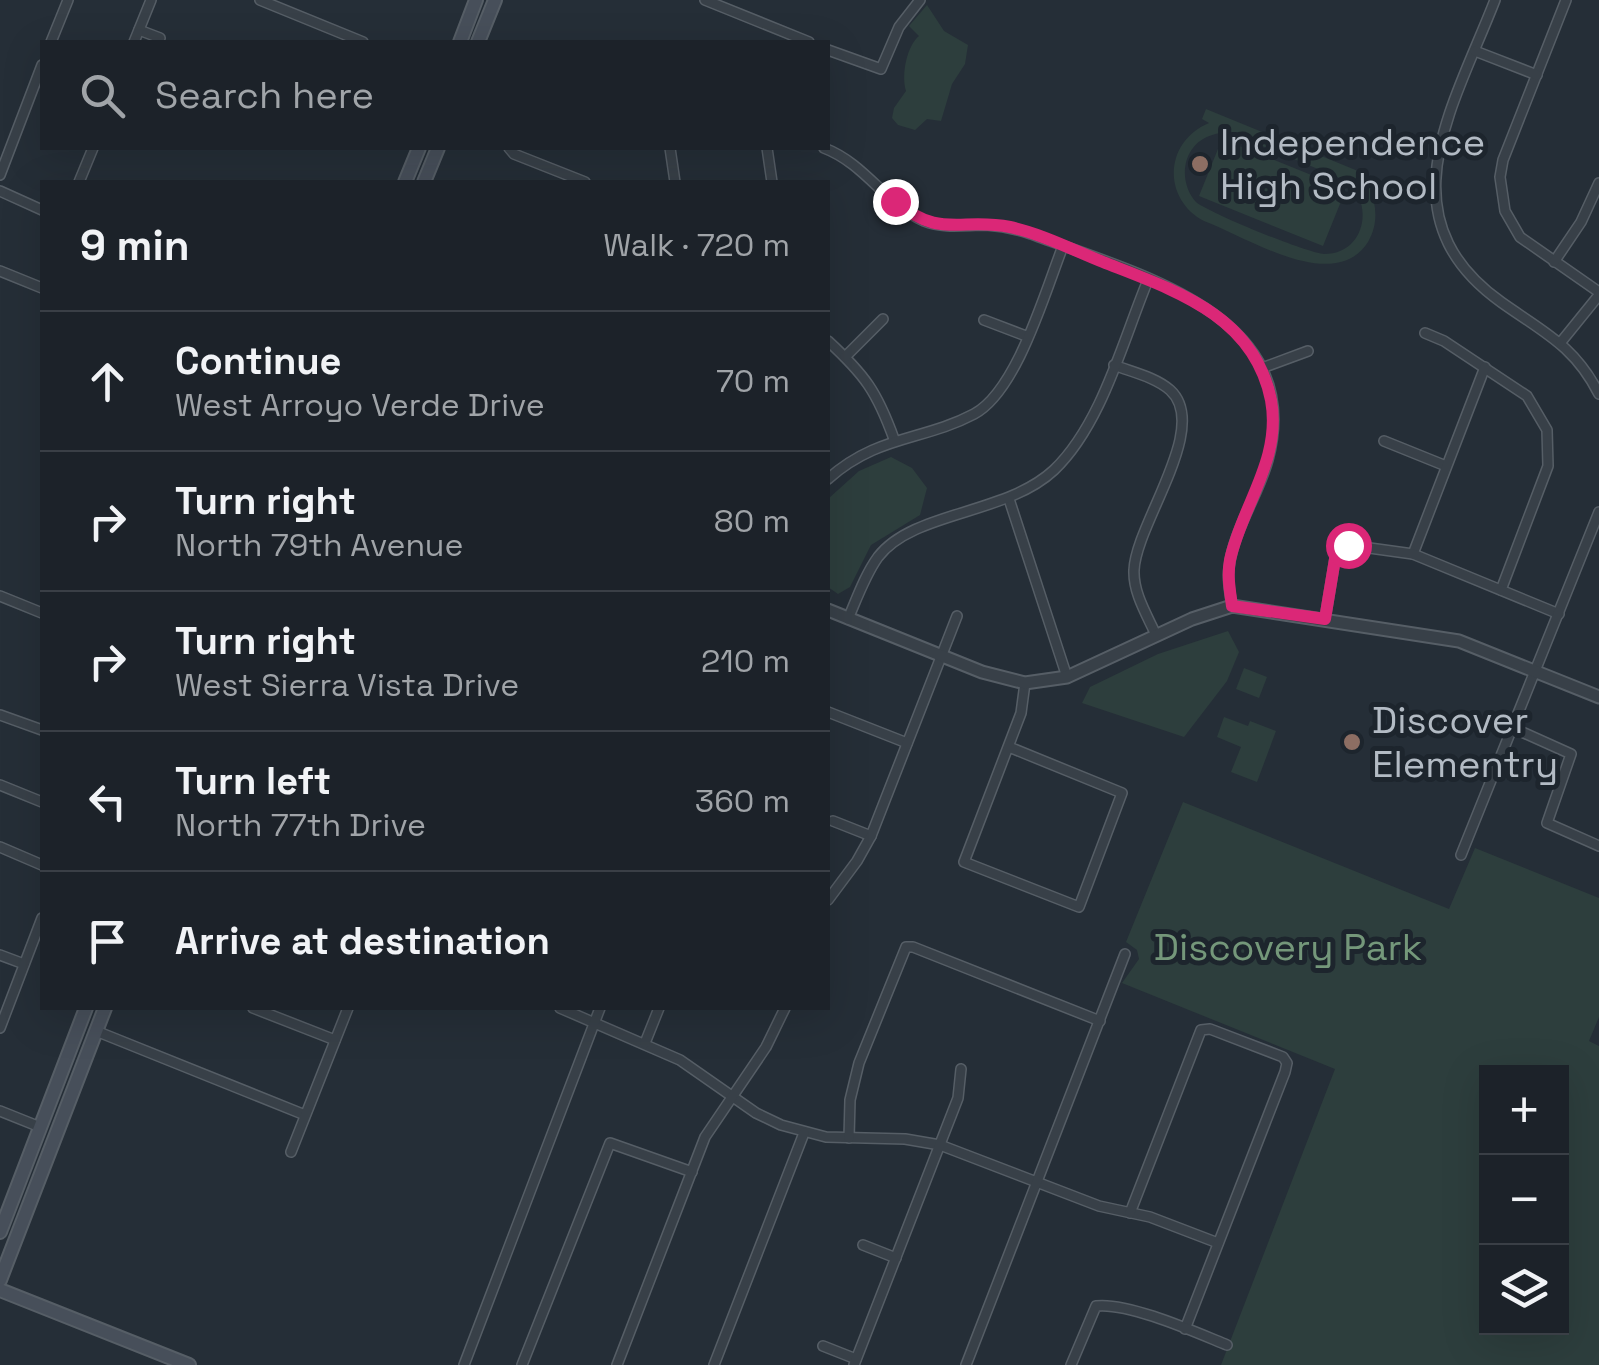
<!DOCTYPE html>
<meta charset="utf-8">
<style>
body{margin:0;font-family:"Space Grotesk",sans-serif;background:#252a31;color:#f1f3f6}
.controls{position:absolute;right:30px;bottom:30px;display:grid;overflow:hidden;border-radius:0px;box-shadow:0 10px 40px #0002}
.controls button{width:90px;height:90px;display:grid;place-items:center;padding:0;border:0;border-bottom:2px solid #3a3f46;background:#1c2229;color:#f1f3f6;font:50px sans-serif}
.stop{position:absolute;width:30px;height:30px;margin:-22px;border:8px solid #db2777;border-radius:50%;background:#fff}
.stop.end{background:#db2777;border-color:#fff;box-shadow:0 2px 10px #0008}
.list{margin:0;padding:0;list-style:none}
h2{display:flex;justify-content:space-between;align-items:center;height:130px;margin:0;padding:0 40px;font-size:42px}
h2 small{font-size:32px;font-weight:400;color:#a0a4a8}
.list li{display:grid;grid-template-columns:65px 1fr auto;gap:30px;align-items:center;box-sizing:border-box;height:140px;padding:0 40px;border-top:2px solid #3a3f46}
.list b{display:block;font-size:38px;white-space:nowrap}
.list p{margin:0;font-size:32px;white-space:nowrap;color:#a0a4a8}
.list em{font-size:32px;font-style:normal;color:#a0a4a8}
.icon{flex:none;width:55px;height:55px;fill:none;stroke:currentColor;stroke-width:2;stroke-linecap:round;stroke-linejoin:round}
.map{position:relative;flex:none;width:1599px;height:1365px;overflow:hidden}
.search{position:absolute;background:#1c2229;box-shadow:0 10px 40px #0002;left:40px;top:40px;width:790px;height:110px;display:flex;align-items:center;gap:25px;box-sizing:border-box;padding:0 35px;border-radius:0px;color:#a0a4a8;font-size:38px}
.panel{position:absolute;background:#1c2229;box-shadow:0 10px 40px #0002;left:40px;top:180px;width:790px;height:830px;border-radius:0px}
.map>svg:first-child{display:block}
</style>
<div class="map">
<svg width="1599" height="1365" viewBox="0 0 1599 1365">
<rect width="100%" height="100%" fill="#252e37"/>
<g fill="#2d3e3d" fill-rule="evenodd">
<path d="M927 5 944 31 968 45 965 64 952 84 941 121 927 119 915 130 898 125 892 118 894 108 906 91C901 74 907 46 919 36L909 26Z"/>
<path d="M1206 109 1380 180 1376 191 1370 189C1377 207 1378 225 1368 242 1334 295 1247 237 1204 221 1161 198 1165 141 1209 123L1202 119ZM1229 132 1349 182C1374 207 1364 254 1324 254 1309 254 1207 212 1196 202 1186 191 1182 174 1187 159 1194 140 1210 133 1229 132Z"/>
<polygon points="1222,139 1346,189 1323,246 1199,196"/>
<polygon points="891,457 912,468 927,488 920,515 871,545 850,587 838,594 828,587 828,499 859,471"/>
<polygon points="1228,631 1239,652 1227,681 1184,737 1082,703 1090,687 1158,654"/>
<polygon points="1244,668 1267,677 1259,698 1236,689"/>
<polygon points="1224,717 1248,726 1250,721 1276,731 1257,782 1231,772 1241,747 1217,737"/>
<path d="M1183 802 1449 909 1475 848 1599 898V1017L1589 1041 1599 1046V1365H1221L1335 1069 1122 983 1139 959 1137 950 1126 942ZM1486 1072H1562V1328H1486Z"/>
</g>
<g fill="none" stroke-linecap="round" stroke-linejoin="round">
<g stroke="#565e66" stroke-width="12">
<g id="minor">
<polyline points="260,0 363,42"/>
<polyline points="705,0 809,42"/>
<path d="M1495 0C1454 106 1382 217 1501 302 1543 332 1574 345 1599 394"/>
<polyline points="1566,0 1503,160 1500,177 1505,211 1520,237 1599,292"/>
<polyline points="139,30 160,38"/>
<polyline points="51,42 68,0"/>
<polyline points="134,42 151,0"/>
<polyline points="828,50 881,69 899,27 920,0"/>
<polyline points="1475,51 1537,75"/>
<polyline points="509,148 514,154 585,182"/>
<polyline points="670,148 675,182"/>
<polyline points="767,148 772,182"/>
<path d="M824 148C866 164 886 205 924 221 944 229 965 225 986 225 1002 226 1016 229 1031 234 1133 273 1308 313 1268 460 1258 496 1233 531 1229 568 1227 580 1230 593 1232 606"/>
<polyline points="0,175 42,65"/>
<polyline points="79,182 93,148"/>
<polyline points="0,191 42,210"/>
<polyline points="1554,262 1581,222 1599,183"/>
<polyline points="0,271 42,288"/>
<polyline points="984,320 1026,336"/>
<polyline points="1425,333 1444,341 1527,396 1547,430 1548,466 1501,590"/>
<path d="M828 341C865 375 877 392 894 439"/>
<polyline points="1561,342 1599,295"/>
<polyline points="845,357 883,319"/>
<path d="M1114 365C1132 372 1155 377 1170 390 1211 427 1136 523 1134 570 1133 593 1147 615 1156 635"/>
<polyline points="1262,368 1308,351"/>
<polyline points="1384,441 1446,466"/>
<path d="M828 479C877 435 923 441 974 414 1017 391 1045 292 1063 246"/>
<polyline points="1009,499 1067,677"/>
<polyline points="1413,554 1485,367"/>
<polyline points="0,596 42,613"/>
<path d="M848 619C857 598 865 575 878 557 913 511 1006 515 1054 470 1102 424 1123 340 1148 280"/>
<polyline points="1325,619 1336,553 1340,546 1348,545 1413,554 1559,614"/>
<polyline points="828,712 907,743"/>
<polyline points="0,715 42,730"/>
<polyline points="1513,728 1571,754 1547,823 1599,846"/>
<polyline points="1009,747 1122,793 1079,907 964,862 1021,713 1025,683"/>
<polyline points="0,785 42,802"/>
<polyline points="833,821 871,836"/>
<polyline points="0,847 42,865"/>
<polyline points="1461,855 1599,512"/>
<polyline points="828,900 857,861 871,836 957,616"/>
<polyline points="0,955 24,964"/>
<polyline points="253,1008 335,1040"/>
<polyline points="560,1008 680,1060 756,1113 781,1125 826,1137 905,1139 940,1145 1099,1206 1150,1217 1218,1243"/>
<polyline points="0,1028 42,918"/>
<polyline points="96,1031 305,1115"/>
<polyline points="645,1043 659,1008"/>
<polyline points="0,1111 40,1127"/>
<polyline points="849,1138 850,1100 859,1063 906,947 913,947 1100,1021"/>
<polyline points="291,1152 348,1008"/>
<polyline points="1130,1213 1201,1030 1210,1029 1283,1057 1287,1063 1285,1072 1185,1329"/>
<polyline points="863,1245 896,1258"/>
<polyline points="823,1346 856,1359"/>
<polyline points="464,1365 600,1008"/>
<polyline points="522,1365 610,1143 692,1172"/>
<polyline points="617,1365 705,1137 766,1047 785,1008"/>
<polyline points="714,1365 804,1133"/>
<polyline points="854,1365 958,1098 961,1069"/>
<polyline points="966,1365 1125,954"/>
<path d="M1071 1365 1096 1306C1128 1302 1195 1332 1227 1345"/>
</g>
</g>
<g stroke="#565e66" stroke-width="15">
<polyline id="tertiary" points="828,610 982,672 1025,683 1067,677 1192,619 1232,606 1459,641 1599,697"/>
</g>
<g stroke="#565e66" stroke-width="16">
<g id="secondary">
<polyline points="460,42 476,0"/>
<polyline points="478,42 495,0"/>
<polyline points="405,182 419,148"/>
<polyline points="424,182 438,148"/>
<polyline points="0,1232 86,1008"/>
<polyline points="0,1280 105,1008"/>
<polyline points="0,1290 189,1365"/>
</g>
</g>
<use href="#minor" stroke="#384048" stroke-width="9"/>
<use href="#tertiary" stroke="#384048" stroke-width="11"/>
<use href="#secondary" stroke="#474f5a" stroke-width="12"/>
</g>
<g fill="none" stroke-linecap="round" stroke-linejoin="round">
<path stroke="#db2777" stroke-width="12" d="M895 201C941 240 960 217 1010 227 1042 234 1073 250 1103 262 1174 290 1254 315 1271 400 1282 460 1242 505 1230 560 1227 576 1230 591 1232 606L1325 619 1336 553 1340 546 1348 545"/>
</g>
<g fill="#8d6e63" stroke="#1d252d" stroke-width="4">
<circle cx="1200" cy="164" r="10"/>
<circle cx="1352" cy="742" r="10"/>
</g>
<g text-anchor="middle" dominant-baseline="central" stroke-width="10" stroke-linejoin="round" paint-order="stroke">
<g font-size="38" fill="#b3bbc4" stroke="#1d252d" text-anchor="start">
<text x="1220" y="142">Independence<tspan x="1220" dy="44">High School</tspan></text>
<text x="1372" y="720">Discover<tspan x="1372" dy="44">Elementry</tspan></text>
</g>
<g font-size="38" fill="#74977a" stroke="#1d252d">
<text x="1288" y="947">Discovery Park</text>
</g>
</g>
</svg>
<div class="controls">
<button>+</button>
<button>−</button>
<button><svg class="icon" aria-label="layers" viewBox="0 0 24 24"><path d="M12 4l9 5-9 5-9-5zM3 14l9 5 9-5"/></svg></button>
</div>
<div class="stop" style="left:1348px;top:545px"></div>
<div class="stop end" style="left:895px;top:201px"></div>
<div class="search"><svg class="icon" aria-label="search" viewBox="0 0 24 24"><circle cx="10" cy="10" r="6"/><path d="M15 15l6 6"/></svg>Search here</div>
<section class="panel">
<h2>9 min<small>Walk · 720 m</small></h2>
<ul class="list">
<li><svg class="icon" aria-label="ahead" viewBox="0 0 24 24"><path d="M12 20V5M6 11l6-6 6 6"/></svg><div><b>Continue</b><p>West Arroyo Verde Drive</p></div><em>70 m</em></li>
<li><svg class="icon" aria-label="right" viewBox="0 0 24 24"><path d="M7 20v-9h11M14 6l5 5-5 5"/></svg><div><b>Turn right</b><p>North 79th Avenue</p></div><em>80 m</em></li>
<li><svg class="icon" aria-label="right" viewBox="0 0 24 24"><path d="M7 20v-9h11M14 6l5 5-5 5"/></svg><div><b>Turn right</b><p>West Sierra Vista Drive</p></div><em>210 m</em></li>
<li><svg class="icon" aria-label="left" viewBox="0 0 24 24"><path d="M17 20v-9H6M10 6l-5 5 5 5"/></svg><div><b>Turn left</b><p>North 77th Drive</p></div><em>360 m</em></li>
<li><svg class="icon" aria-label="arrive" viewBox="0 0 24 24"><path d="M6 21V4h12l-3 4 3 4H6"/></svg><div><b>Arrive at destination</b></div></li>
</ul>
</section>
</div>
